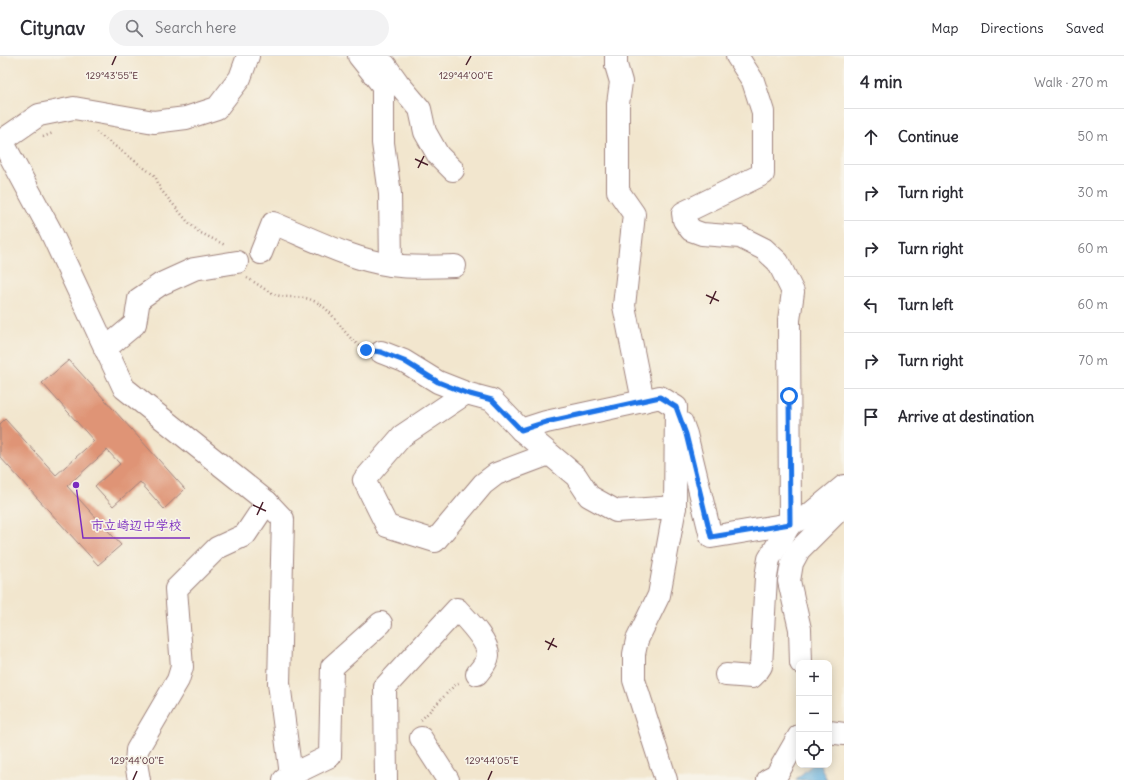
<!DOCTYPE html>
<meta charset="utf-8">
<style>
body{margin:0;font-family:Delius,"Klee One",sans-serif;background:#f2f2f3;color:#2b2b33}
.controls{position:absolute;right:12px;bottom:12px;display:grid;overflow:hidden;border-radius:8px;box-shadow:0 2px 10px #0003}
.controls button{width:36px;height:36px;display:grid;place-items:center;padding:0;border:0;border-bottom:1px solid #e1e1e2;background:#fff;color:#2b2b33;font:20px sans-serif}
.stop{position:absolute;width:12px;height:12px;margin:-9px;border:3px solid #1a73e8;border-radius:50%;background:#fff}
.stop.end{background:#1a73e8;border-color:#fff;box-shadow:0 1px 4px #0008}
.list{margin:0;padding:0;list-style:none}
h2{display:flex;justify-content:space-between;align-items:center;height:52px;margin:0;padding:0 16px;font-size:17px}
h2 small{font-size:13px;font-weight:400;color:#7c7c81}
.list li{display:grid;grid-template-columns:26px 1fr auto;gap:12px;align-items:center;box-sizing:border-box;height:56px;padding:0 16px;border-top:1px solid #e1e1e2}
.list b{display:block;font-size:15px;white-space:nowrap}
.list em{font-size:13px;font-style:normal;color:#7c7c81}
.icon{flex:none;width:22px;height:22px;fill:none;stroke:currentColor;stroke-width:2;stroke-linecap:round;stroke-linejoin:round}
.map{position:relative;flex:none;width:844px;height:724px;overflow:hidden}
header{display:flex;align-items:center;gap:24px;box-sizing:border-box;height:56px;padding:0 20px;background:#fff;border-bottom:1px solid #e1e1e2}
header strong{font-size:19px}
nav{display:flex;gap:22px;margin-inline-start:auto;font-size:14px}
.search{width:280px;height:36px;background:#f2f2f3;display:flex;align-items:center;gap:10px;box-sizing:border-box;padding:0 14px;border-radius:22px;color:#7c7c81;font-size:15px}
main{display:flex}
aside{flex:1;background:#fff}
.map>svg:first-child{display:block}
</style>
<header>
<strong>Citynav</strong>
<div class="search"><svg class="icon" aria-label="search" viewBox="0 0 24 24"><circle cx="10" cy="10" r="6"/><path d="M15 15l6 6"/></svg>Search here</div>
<nav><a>Map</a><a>Directions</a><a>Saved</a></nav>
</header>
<main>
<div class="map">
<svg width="844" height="724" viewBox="0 0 844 724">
<rect width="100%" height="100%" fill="#f7f3e8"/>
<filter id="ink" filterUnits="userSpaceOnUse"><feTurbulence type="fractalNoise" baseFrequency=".025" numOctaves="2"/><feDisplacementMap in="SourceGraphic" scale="8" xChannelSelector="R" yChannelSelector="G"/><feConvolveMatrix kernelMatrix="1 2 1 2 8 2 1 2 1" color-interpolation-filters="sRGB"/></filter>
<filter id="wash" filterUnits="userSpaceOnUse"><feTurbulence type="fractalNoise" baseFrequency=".012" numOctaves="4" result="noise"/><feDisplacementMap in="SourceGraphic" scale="16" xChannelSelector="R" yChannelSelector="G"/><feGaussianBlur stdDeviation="0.9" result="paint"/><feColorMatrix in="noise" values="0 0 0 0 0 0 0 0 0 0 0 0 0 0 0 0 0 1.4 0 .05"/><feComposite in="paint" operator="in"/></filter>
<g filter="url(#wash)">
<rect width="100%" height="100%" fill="#f2e6ce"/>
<polygon fill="#67b4e1" stroke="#586a86" points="812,709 820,709 827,724 795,724"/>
<g id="blocks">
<polygon fill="#df9476" points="69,304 185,433 164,453 140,426 113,450 95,430 120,408 107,394 67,430 121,489 98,509 0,401 0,368 5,363 56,419 94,385 42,327"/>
</g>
</g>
<g filter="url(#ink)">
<use href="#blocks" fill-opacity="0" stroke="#9e827c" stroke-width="1"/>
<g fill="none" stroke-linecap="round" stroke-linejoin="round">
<g stroke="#9e827c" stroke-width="24">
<g id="minor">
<polyline points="359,0 383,30 383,87 390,138 391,209"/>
<polyline points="616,0 616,9 621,26 618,48 618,135 634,158 624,250 643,345 660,341 676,351 675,451"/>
<polyline points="380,6 385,9 398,27 420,53 425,76 438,99 453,114"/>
<polyline points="2,85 50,174 124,332 267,446 245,479 217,492 176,533 182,611 178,624 137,694 136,707 139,724"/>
<polyline points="0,86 39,59 74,52 154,66 186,62 217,52 240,22 248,0"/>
<path d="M261 197 273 167C310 182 352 204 391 209 413 212 434 211 455 210"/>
<polyline points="105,293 135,268 139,243 161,228 194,213 237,206"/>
<polyline points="381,296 404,305 438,326 466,337 492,344 521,374 576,420 589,440 616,455 675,451 659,539 637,584 634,598 634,624 666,724"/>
<polyline points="466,337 402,380 364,424 387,470 435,485 483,428 496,418 549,398"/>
<polyline points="682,367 686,378 711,481 790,468 809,459 844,430"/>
<polyline points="521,374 546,366 643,345"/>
<polyline points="267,446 283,463 279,627 291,719 284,724"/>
<polyline points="801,607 800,573 789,525 792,507 799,494 844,449"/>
<polyline points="726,619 752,621 757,616 761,610 766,521 769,503 790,468 789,264 793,236 778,206 764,193 740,181 702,178 691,174 684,164 683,157 763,118 763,56 753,25 737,0"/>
<polyline points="829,676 844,678"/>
<polyline points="421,682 448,724"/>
<polyline points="291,719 330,700 332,611 381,567"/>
<path d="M386 724 385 631 457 553C467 564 488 584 488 599 488 605 481 613 477 618"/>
<polyline points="768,724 776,720 799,680"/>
</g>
</g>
<g stroke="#9e827c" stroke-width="2.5" stroke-dasharray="1 3" stroke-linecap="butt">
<polyline points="96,76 155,120 161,134 188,166 199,176 225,189"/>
<polyline points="43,81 53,77"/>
<path d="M247 222C257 227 267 236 277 239 289 243 302 239 314 245 335 254 343 281 363 292"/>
<polyline points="421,664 456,628 461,626"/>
</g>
<use href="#minor" stroke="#fff" stroke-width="22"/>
</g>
</g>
<g fill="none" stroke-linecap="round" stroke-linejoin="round" filter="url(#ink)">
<polyline stroke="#1a73e8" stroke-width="5" points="366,294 381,296 404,305 438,326 466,337 492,344 521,374 546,366 660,341 676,351 686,378 711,481 790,468 789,340"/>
</g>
<path fill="none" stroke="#4a1f2b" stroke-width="1.5" d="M112 9 116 0M466 9 471 0M415 103 428 109M418 112 424 100M706 239 719 245M710 248 716 235M253 449 266 455M257 459 263 446M545 585 557 591M548 594 554 582M133 724 137 715M488 724 492 715"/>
<g font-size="10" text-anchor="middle" fill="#4a1f2b" stroke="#f7f3e8" stroke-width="3.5" stroke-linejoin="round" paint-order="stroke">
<text x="112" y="23">129°43'55"E</text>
<text x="466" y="23">129°44'00"E</text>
<text x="137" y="708">129°44'00"E</text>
<text x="492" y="708">129°44'05"E</text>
</g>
<path fill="none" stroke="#7b2cbf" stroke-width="1.5" d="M76 429L83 482H190"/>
<circle fill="#7b2cbf" stroke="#f7f3e8" stroke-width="1.5" cx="76" cy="429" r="4"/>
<g font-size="13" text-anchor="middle" font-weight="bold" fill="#7b2cbf" stroke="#f7f3e8" stroke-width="3.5" stroke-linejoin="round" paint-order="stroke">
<text x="136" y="474">市立崎辺中学校</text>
</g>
</svg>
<div class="controls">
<button>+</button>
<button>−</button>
<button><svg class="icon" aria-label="locate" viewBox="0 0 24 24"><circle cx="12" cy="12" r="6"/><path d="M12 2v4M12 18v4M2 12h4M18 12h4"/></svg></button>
</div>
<div class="stop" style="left:789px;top:340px"></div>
<div class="stop end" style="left:366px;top:294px"></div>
</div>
<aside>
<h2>4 min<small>Walk · 270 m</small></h2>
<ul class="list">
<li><svg class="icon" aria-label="ahead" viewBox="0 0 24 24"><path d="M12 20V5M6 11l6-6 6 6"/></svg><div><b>Continue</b></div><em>50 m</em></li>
<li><svg class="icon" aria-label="right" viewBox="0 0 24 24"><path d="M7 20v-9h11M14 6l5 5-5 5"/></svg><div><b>Turn right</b></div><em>30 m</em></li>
<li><svg class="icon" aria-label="right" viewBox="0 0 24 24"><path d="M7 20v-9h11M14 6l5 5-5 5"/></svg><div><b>Turn right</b></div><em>60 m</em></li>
<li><svg class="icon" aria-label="left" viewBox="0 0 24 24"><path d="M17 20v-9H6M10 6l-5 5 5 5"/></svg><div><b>Turn left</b></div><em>60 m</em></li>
<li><svg class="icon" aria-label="right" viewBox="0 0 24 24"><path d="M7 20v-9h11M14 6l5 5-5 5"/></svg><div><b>Turn right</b></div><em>70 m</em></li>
<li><svg class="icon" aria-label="arrive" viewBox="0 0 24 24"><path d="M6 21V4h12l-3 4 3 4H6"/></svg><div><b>Arrive at destination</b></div></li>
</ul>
</aside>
</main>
